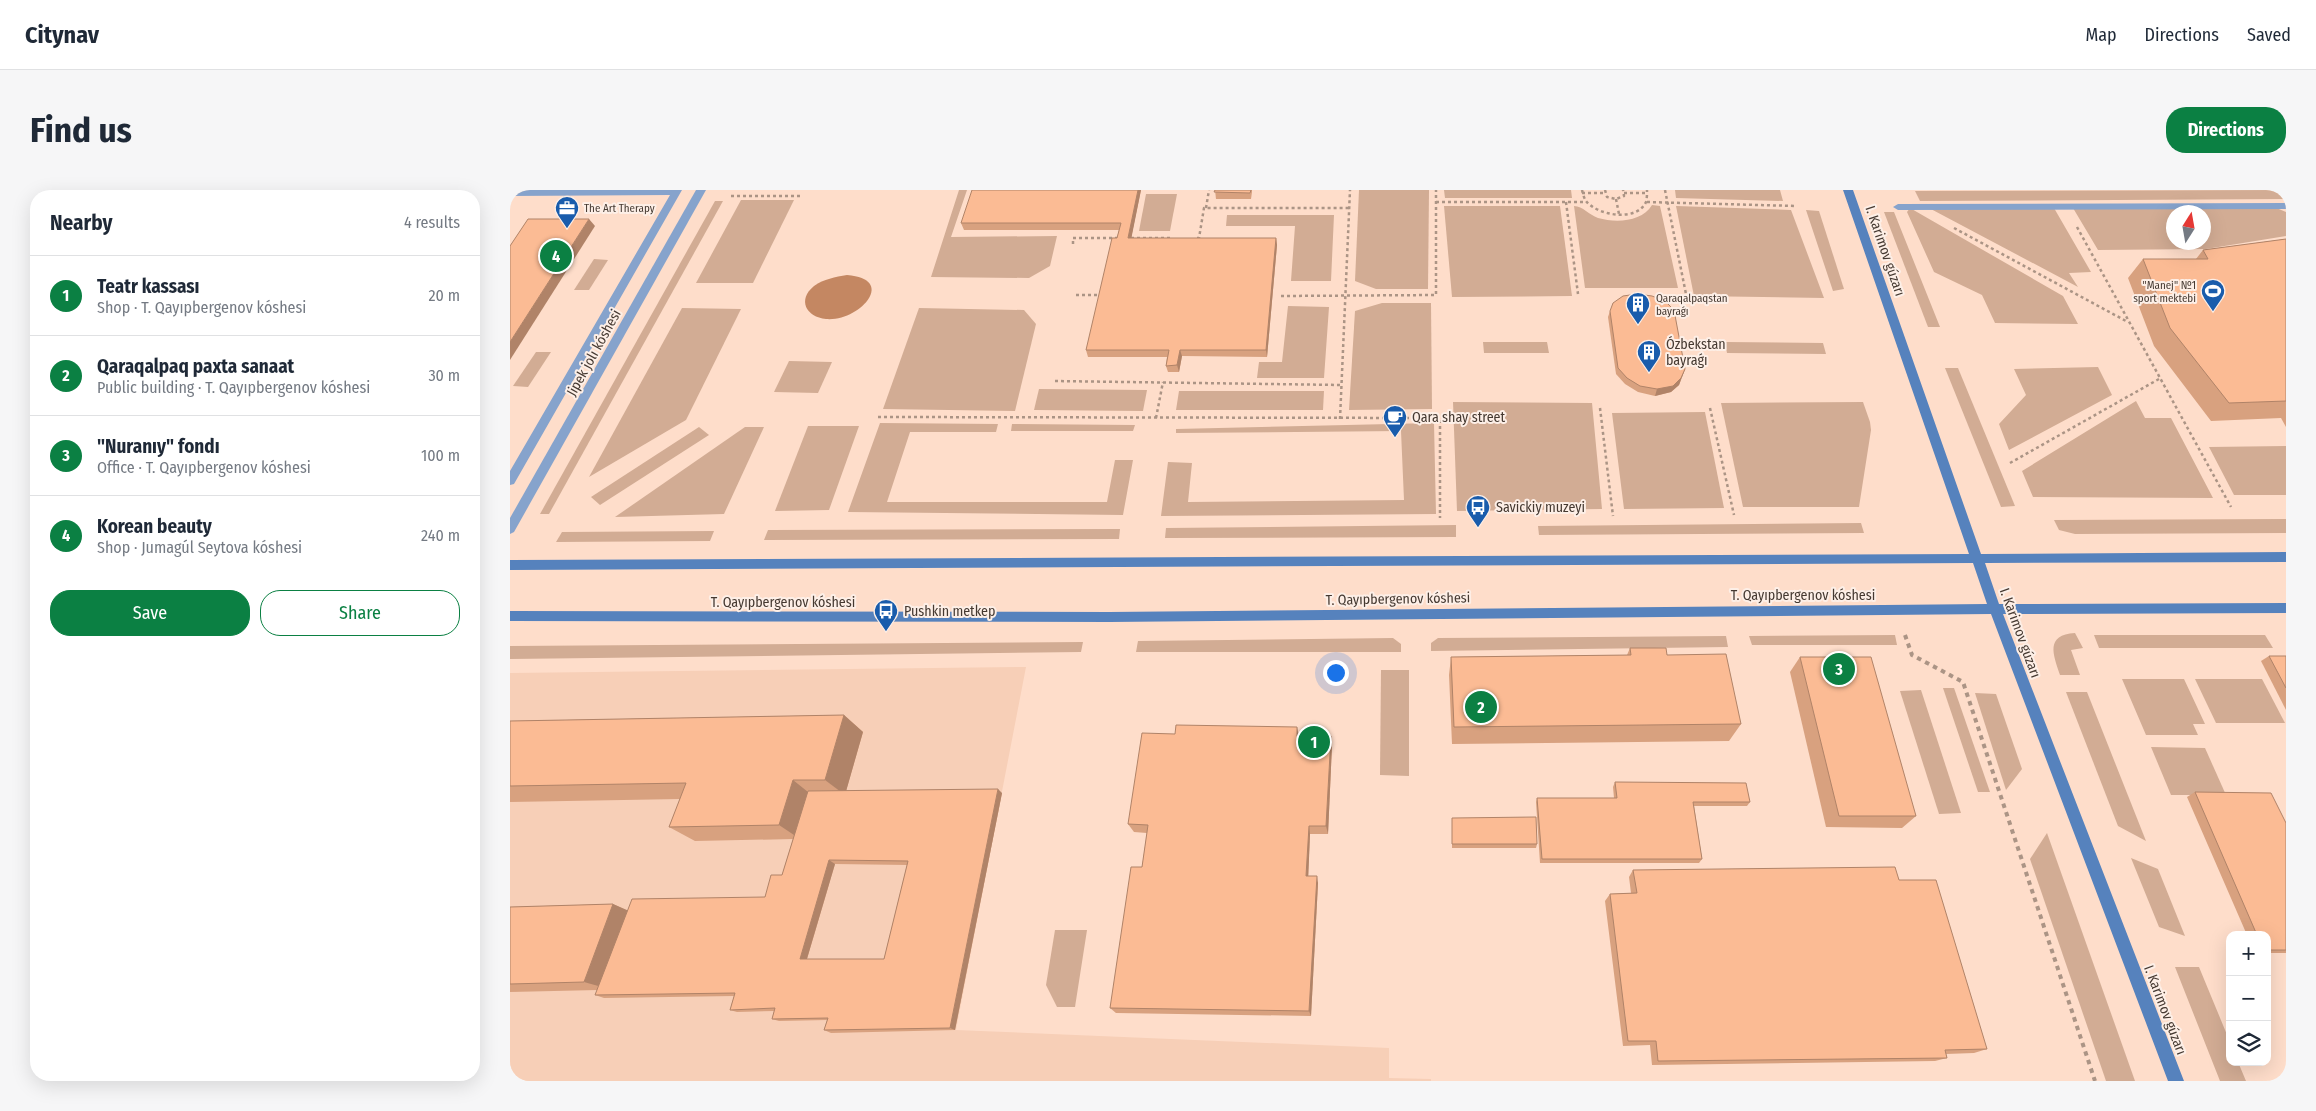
<!DOCTYPE html>
<meta charset="utf-8">
<style>
body{margin:0;font-family:"Fira Sans Condensed",sans-serif;background:#f6f6f7;color:#1f2937}
.controls{position:absolute;right:15px;bottom:15px;display:grid;overflow:hidden;border-radius:10px;box-shadow:0 5px 20px #0002}
.controls button{width:45px;height:45px;display:grid;place-items:center;padding:0;border:0;border-bottom:1px solid #e0e1e3;background:#fff;color:#1f2937;font:25px sans-serif}
.compass{position:absolute;left:1656px;top:15px;width:45px;height:45px;border-radius:50%;background:#fff;box-shadow:0 5px 20px #0002;rotate:11deg}
.you{position:absolute;left:825px;top:482px;width:18px;height:18px;margin:-12px;border:4px solid #fff;border-radius:50%;background:#1a73e8;box-shadow:0 0 0 8px #1a73e833}
.badge{display:grid;place-items:center;width:32px;height:32px;border-radius:50%;background:#0b8043;color:#fff;font-size:16px;font-weight:700}
.pin{position:absolute;translate:-50% -50%;border:2px solid #fff;box-shadow:0 1px 5px #0006}
.list{margin:0;padding:0;list-style:none}
h2{display:flex;justify-content:space-between;align-items:center;height:65px;margin:0;padding:0 20px;font-size:21px}
h2 small{font-size:16px;font-weight:400;color:#747a83}
.list li{display:grid;grid-template-columns:32px 1fr auto;gap:15px;align-items:center;box-sizing:border-box;height:80px;padding:0 20px;border-top:1px solid #e0e1e3}
.list b{display:block;font-size:19px;white-space:nowrap}
.list p{margin:0;font-size:16px;white-space:nowrap;color:#747a83}
.list em{font-size:16px;font-style:normal;color:#747a83}
.actions{display:flex;gap:10px;padding:15px 20px}
.actions a{flex:1;padding:11px 0;border:1px solid #0b8043;border-radius:20px;text-align:center;font-size:18px;color:#0b8043}
.actions .main{background:#0b8043;color:#fff}
.icon{flex:none;width:28px;height:28px;fill:none;stroke:currentColor;stroke-width:2;stroke-linecap:round;stroke-linejoin:round}
.map{position:relative;flex:none;width:1776px;height:891px;overflow:hidden;border-radius:20px}
header{display:flex;align-items:center;gap:30px;box-sizing:border-box;height:70px;padding:0 25px;background:#fff;border-bottom:1px solid #e0e1e3}
header strong{font-size:24px}
nav{display:flex;gap:28px;margin-inline-start:auto;font-size:18px}
.intro{display:flex;align-items:center;justify-content:space-between;box-sizing:border-box;height:120px;padding:0 30px}
h1{margin:0;font-size:35px}
.button{padding:12px 22px;border-radius:20px;background:#0b8043;color:#fff;font-size:18px;font-weight:700}
main{display:flex;gap:30px;padding:0 30px}
aside{flex:1;background:#fff;border-radius:20px;box-shadow:0 5px 20px #0002}
.map>svg:first-child{display:block}
</style>
<header>
<strong>Citynav</strong>
<nav><a>Map</a><a>Directions</a><a>Saved</a></nav>
</header>
<div class="intro"><h1>Find us</h1><a class="button">Directions</a></div>
<main>
<aside>
<h2>Nearby<small>4 results</small></h2>
<ul class="list">
<li><span class="badge">1</span><div><b>Teatr kassası</b><p>Shop · T. Qayıpbergenov kóshesi</p></div><em>20 m</em></li>
<li><span class="badge">2</span><div><b>Qaraqalpaq paxta sanaat</b><p>Public building · T. Qayıpbergenov kóshesi</p></div><em>30 m</em></li>
<li><span class="badge">3</span><div><b>&quot;Nuranıy&quot; fondı</b><p>Office · T. Qayıpbergenov kóshesi</p></div><em>100 m</em></li>
<li><span class="badge">4</span><div><b>Korean beauty</b><p>Shop · Jumagúl Seytova kóshesi</p></div><em>240 m</em></li>
</ul>
<div class="actions"><a class="main">Save</a><a>Share</a></div>
</aside>
<div class="map">
<svg width="1776" height="891" viewBox="0 0 1776 891">
<rect width="100%" height="100%" fill="#feddca"/>
<polygon fill="#f7cfb7" points="516,477 446,840 879,858 879,888 921,889 921,891 0,891 0,483"/>
<g fill="#d2ac94" fill-rule="evenodd">
<polygon points="449,0 457,0 441,47 547,46 540,76 519,88 421,87"/>
<polygon points="849,0 919,0 918,99 866,99 845,91"/>
<polygon points="934,0 1061,0 1062,8 935,8"/>
<polygon points="1165,0 1270,0 1273,11 1166,8"/>
<polygon points="1776,0 1776,9 1410,11 1405,1"/>
<polygon points="636,4 667,4 660,41 629,41"/>
<polygon points="231,10 284,10 243,93 186,93"/>
<polygon points="205,11 213,11 39,324 30,324"/>
<path d="M1142 15 1150 16 1168 98H1075L1064 16C1073 16 1079 25 1088 28 1106 33 1132 32 1142 15Z"/>
<polygon points="934,16 1050,16 1062,106 942,107"/>
<polygon points="1166,16 1281,20 1314,108 1184,106"/>
<path d="M1764 17 1776 22V46L1696 59 1588 60 1563 18ZM1664 22H1694V52H1664Z"/>
<polygon points="1400,18 1553,106 1568,134 1485,133 1472,105 1424,82 1397,22"/>
<polygon points="1419,18 1544,18 1581,82 1559,83 1568,97"/>
<polygon points="1296,20 1309,21 1334,99 1323,101"/>
<polygon points="1374,22 1384,22 1430,137 1418,137"/>
<polygon points="717,25 824,25 821,91 781,91 785,36 716,36"/>
<polygon points="84,69 98,70 79,100 64,100"/>
<polygon points="872,113 921,113 922,219 839,220 845,121"/>
<polygon points="778,116 819,117 814,188 747,188 749,172 772,172"/>
<polygon points="172,118 231,119 176,230 79,287"/>
<polygon points="409,118 514,120 526,134 505,221 373,219"/>
<polygon points="973,152 1037,152 1039,163 974,163"/>
<polygon points="1215,152 1313,153 1316,164 1217,163"/>
<polygon points="26,162 41,162 18,197 3,196"/>
<polygon points="279,171 322,172 308,203 264,202"/>
<polygon points="1588,177 1602,205 1499,260 1489,234 1516,205 1504,179"/>
<polygon points="1435,178 1448,178 1505,316 1491,317"/>
<polygon points="529,199 637,200 633,221 524,220"/>
<polygon points="669,201 814,201 813,220 666,220"/>
<polygon points="1626,211 1635,228 1661,228 1703,308 1523,307 1512,281"/>
<polygon points="943,212 1082,213 1092,319 947,321"/>
<polygon points="1353,212 1360,232 1361,240 1349,317 1233,317 1211,213"/>
<polygon points="1195,222 1214,318 1114,319 1102,223"/>
<polygon points="370,233 488,234 486,242 400,242 377,312 597,312 605,270 623,270 613,325 338,322"/>
<polygon points="924,233 926,324 651,326 658,272 682,273 678,312 894,310 891,241 666,243 666,239"/>
<polygon points="502,234 625,235 623,241 501,241"/>
<polygon points="298,236 349,236 319,320 265,321"/>
<polygon points="189,237 199,245 90,315 81,307"/>
<polygon points="235,237 254,237 214,324 105,327"/>
<polygon points="1776,256 1776,305 1724,305 1699,257"/>
<polygon points="1776,329 1776,343 1565,344 1549,340 1544,330"/>
<polygon points="1351,333 1354,343 1029,345 1028,336"/>
<polygon points="946,335 946,347 655,348 656,338"/>
<polygon points="610,339 609,349 254,350 258,340"/>
<polygon points="204,341 200,351 46,352 52,342"/>
<path d="M1565 443 1573 458 1561 460 1570 485H1550C1543 464 1535 445 1565 443Z"/>
<polygon points="1385,445 1387,455 1242,455 1239,446"/>
<polygon points="1584,445 1755,445 1763,458 1589,458"/>
<polygon points="1216,446 1218,457 921,461 921,453 928,448"/>
<polygon points="883,448 891,454 891,462 626,462 628,451"/>
<polygon points="573,452 571,462 0,469 0,456"/>
<polygon points="871,480 899,480 899,586 870,585"/>
<polygon points="1612,489 1674,489 1695,534 1683,534 1688,545 1636,545"/>
<polygon points="1685,489 1752,489 1775,533 1706,533"/>
<polygon points="1433,498 1444,498 1480,602 1468,602"/>
<polygon points="1411,500 1451,623 1429,624 1390,501"/>
<polygon points="1556,502 1577,502 1636,651 1608,636"/>
<polygon points="1465,503 1486,504 1512,579 1496,600"/>
<polygon points="1641,557 1695,558 1716,605 1661,605"/>
<polygon points="1537,643 1625,891 1596,891 1520,669"/>
<polygon points="1621,668 1648,679 1675,746 1649,737"/>
<polygon points="545,740 577,740 565,817 547,817 536,795"/>
<polygon points="1665,777 1689,777 1720,852 1720,872 1728,872 1736,891 1710,891"/>
</g>
<path fill="#c48762" d="M337 85C388 89 349 132 316 129 296 127 287 110 304 96 314 89 325 87 337 85Z"/>
<g fill="none" stroke-linecap="round" stroke-linejoin="round">
<g stroke="#ab9485" stroke-width="2.5" stroke-dasharray="3 3" stroke-linecap="butt">
<path d="M1072 0C1073 4 1074 8 1076 11 1088 26 1127 32 1136 12 1137 9 1137 4 1137 0"/>
<polyline points="1095,0 1097,7 1106,9 1114,6 1113,0"/>
<polyline points="1155,0 1176,104"/>
<polyline points="1072,3 1094,3"/>
<polyline points="1114,3 1138,3"/>
<polyline points="221,6 291,6"/>
<polyline points="1106,9 1109,24"/>
<polyline points="926,12 1076,12"/>
<polyline points="1056,12 1068,104"/>
<polyline points="1137,12 1286,16"/>
<polyline points="696,18 699,0"/>
<polyline points="1567,37 1721,317"/>
<polyline points="1444,38 1616,131"/>
<polyline points="621,48 663,48"/>
<polyline points="687,48 689,48 694,18 839,18"/>
<polyline points="563,54 563,48 610,48"/>
<polyline points="566,105 592,105"/>
<polyline points="771,106 926,105 926,0"/>
<polyline points="545,191 832,195"/>
<polyline points="1090,218 1103,326"/>
<polyline points="1200,218 1224,325"/>
<polyline points="368,227 930,228 930,328"/>
<polyline points="646,228 653,192"/>
<polyline points="830,229 840,0"/>
<polyline points="1500,273 1649,189"/>
</g>
<polyline stroke="#ab9485" stroke-width="4" stroke-dasharray="4.5 4.5" stroke-linecap="butt" points="1395,445 1402,465 1453,492 1585,891"/>
<g fill="#86a3cc" fill-rule="evenodd">
<polygon points="0,0 172,0 4,294 0,295 0,281 160,5 0,6"/>
<polygon points="186,0 196,0 4,342 0,344 0,328"/>
<polygon points="1776,13 1776,19 1388,20 1383,17 1388,14"/>
</g>
<polygon fill="#5682bd" fill-rule="evenodd" points="1333,0 1343,0 1471,364 1776,362 1776,372 1475,373 1489,414 1776,413 1776,423 1493,424 1674,891 1658,891 1481,424 599,432 0,431 0,421 599,422 1477,414 1463,373 0,380 0,370 1459,364"/>
</g>
<g fill="#d8a17f" fill-rule="evenodd">
<polygon points="631,0 621,48 766,48 767,55 757,167 672,166 669,182 658,182 656,176 657,167 578,167 576,160 609,40 454,40 451,33"/>
<polygon points="705,0 742,0 742,2 741,9 706,9"/>
<polygon points="1776,49 1776,237 1771,228 1701,231 1644,156 1618,88 1633,69 1686,69 1693,60"/>
<polygon points="1100,121 1175,179 1169,195 1161,202 1145,206 1128,202 1115,194 1106,184 1098,127"/>
<polygon points="1120,458 1157,465 1231,534 1219,551 942,554 939,485 941,467 1117,465"/>
<polygon points="1759,466 1776,466 1776,520 1751,471"/>
<polygon points="1290,467 1406,626 1392,638 1316,637 1280,482"/>
<path d="M334 525 353 542 336 601 492 603 445 840 321 843 314 840 317 830 269 831 262 829 264 821 227 822 220 820 224 806 94 808 85 805 88 800 0 802V717L103 714 118 721 255 707 272 685 283 649 185 651 159 637 170 609 0 612V531ZM325 674 397 675 374 769H297Z"/>
<polygon points="789,546 821,546 822,555 818,644 800,644 798,686 808,693 801,826 606,823 600,818 632,677 637,643 624,642 618,634"/>
<polygon points="1105,592 1240,612 1237,616 1184,616 1192,669 1189,673 1030,673 1026,612 1027,608 1104,608 1103,597"/>
<polygon points="1685,602 1776,633 1776,763 1757,763 1757,745 1737,745 1677,607"/>
<polygon points="942,628 1027,654 1026,658 942,658"/>
<polygon points="1123,680 1389,690 1477,859 1464,863 1436,864 1437,868 1425,871 1142,875 1140,855 1113,856 1095,711 1100,704 1121,703 1119,687"/>
</g>
<g fill="#b08368">
<polygon points="628,0 631,0 620,55 618,48"/>
<polygon points="79,29 85,36 0,170 0,152"/>
<polygon points="766,48 767,55 757,167 756,160"/>
<polygon points="670,160 672,166 669,182 667,175"/>
<polygon points="1175,179 1169,195 1161,202 1145,206 1147,199"/>
<polygon points="334,525 353,542 335,605 315,590"/>
<polygon points="787,537 789,546 787,546"/>
<polygon points="821,546 822,555 818,644 816,636"/>
<polygon points="283,590 303,606 290,649 269,635"/>
<polygon points="488,599 492,603 445,840 440,838"/>
<polygon points="799,636 800,644 798,693 796,686"/>
<polygon points="319,670 325,674 296,772 290,769"/>
<polygon points="807,686 808,693 801,826 799,821"/>
<polygon points="103,714 126,724 99,799 74,792"/>
</g>
<g fill="#fbbb94" stroke="#b08368" fill-rule="evenodd">
<polygon points="462,0 628,0 618,48 766,48 756,160 670,160 667,175 656,176 659,160 576,160 602,48 607,48 611,33 451,33"/>
<polygon points="705,0 741,0 740,3 704,2"/>
<polygon points="18,29 79,29 0,152 0,56"/>
<polygon points="1776,49 1776,211 1719,213 1660,138 1633,69 1698,69 1693,60"/>
<polygon points="1127,104 1142,106 1155,111 1164,120 1175,179 1171,188 1163,196 1147,199 1130,196 1117,188 1108,178 1100,121 1103,113 1113,106"/>
<polygon points="1120,458 1156,458 1157,465 1216,464 1231,534 944,537 941,467 1121,465"/>
<polygon points="1759,466 1776,466 1776,498"/>
<polygon points="1290,467 1361,467 1406,626 1329,626"/>
<polygon points="334,525 315,590 283,590 269,635 159,637 176,593 0,596 0,531"/>
<polygon points="666,535 787,537 787,546 821,546 816,636 799,636 796,686 807,686 799,821 600,818 621,677 632,677 638,635 618,634 632,543 665,544"/>
<polygon points="1105,592 1236,593 1240,612 1183,612 1192,669 1032,669 1027,608 1107,608"/>
<path d="M488 599 440 838 314 840 318 828 262 829 265 818 220 820 225 803 85 805 122 709 255 707 261 685H272L298 601ZM319 670 398 671 374 769H290Z"/>
<polygon points="1685,602 1761,603 1776,633 1776,760 1757,760 1757,745 1747,745"/>
<polygon points="1026,627 1027,654 942,654 942,628"/>
<polygon points="1385,677 1389,690 1426,690 1477,859 1435,860 1437,868 1148,871 1146,851 1118,851 1100,704 1127,703 1123,680"/>
<polygon points="103,714 74,792 0,794 0,717"/>
</g>
<defs>
<g id="office-pin" transform="scale(1.25)"><path d="M0 17L-7.5 6A9.5 9.5 0 1 1 7.5 6Z" fill="#195cac" stroke="#fdefe7"/><path d="M-6-3h4V-5.5h4V-3h4V5H-6ZM-1-4.5V-3h2v-1.5ZM-6 0V1H6V0Z" fill="#fff"/></g>
<g id="stadium-pin" transform="scale(1.25)"><path d="M0 17L-7.5 6A9.5 9.5 0 1 1 7.5 6Z" fill="#195cac" stroke="#fdefe7"/><path d="M0-5a6.5 5 0 1 0 0 10a6.5 5 0 1 0 0-10ZM-3.5-1.8h7v3.6h-7Z" fill="#fff"/></g>
<g id="building-pin" transform="scale(1.25)"><path d="M0 17L-7.5 6A9.5 9.5 0 1 1 7.5 6Z" fill="#195cac" stroke="#fdefe7"/><path d="M-4-6H4V6H1V3H-1V6H-4ZM-2.5-4.3h1.7v1.8h-1.7ZM.8-4.3h1.7v1.8H.8ZM-2.5-1h1.7V.8h-1.7ZM.8-1h1.7V.8H.8Z" fill="#fff"/></g>
<g id="cafe-pin" transform="scale(1.25)"><path d="M0 17L-7.5 6A9.5 9.5 0 1 1 7.5 6Z" fill="#195cac" stroke="#fdefe7"/><path d="M-5.5-4.5H6V0H3Q3 3.5 0 3.5H-2.5Q-5.5 3.5-5.5 0ZM3-3.2v2h1.7v-2ZM-6 4.5H4V6H-6Z" fill="#fff"/></g>
<g id="bus-pin" transform="scale(1.25)"><path d="M0 17L-7.5 6A9.5 9.5 0 1 1 7.5 6Z" fill="#195cac" stroke="#fdefe7"/><path d="M-5-6H5V4H4V6H2V4H-2V6H-4V4H-5ZM-3.5-4V0h7V-4ZM-3.5 1.2v1.5H-2V1.2ZM2 1.2v1.5H3.5V1.2Z" fill="#fff"/></g>
</defs>
<g fill-rule="evenodd">
<use href="#office-pin" x="57" y="18"/>
<use href="#stadium-pin" x="1703" y="101"/>
<use href="#building-pin" x="1128" y="114"/>
<use href="#building-pin" x="1139" y="162"/>
<use href="#cafe-pin" x="885" y="227"/>
<use href="#bus-pin" x="968" y="317"/>
<use href="#bus-pin" x="376" y="421"/>
</g>
<g text-anchor="middle" dominant-baseline="central" stroke-width="4" stroke-linejoin="round" paint-order="stroke">
<g font-size="11" fill="#453931" stroke="#fdefe7" text-anchor="start">
<text x="74" y="18">The Art Therapy</text>
<text x="1686" y="95" text-anchor="end">"Manej" №1<tspan x="1686" dy="13">sport mektebi</tspan></text>
<text x="1146" y="108">Qaraqalpaqstan<tspan x="1146" dy="13">bayraǵı</tspan></text>
</g>
<g font-size="14" fill="#453931" stroke="#fdefe7">
<text transform="translate(1375 61) rotate(71)">I. Karimov gúzarı</text>
<text transform="translate(84 163) rotate(-61)">Jipek jolı kóshesi</text>
<text x="1293" y="405">T. Qayıpbergenov kóshesi</text>
<text transform="translate(888 409) rotate(-1)">T. Qayıpbergenov kóshesi</text>
<text x="273" y="412">T. Qayıpbergenov kóshesi</text>
<text transform="translate(1510 443) rotate(70)">I. Karimov gúzarı</text>
<text transform="translate(1655 820) rotate(69)">I. Karimov gúzarı</text>
</g>
<g font-size="14" fill="#453931" stroke="#fdefe7" text-anchor="start">
<text x="1156" y="154">Ózbekstan<tspan x="1156" dy="16">bayraǵı</tspan></text>
<text x="902" y="227">Qara shay street</text>
<text x="986" y="317">Savickiy muzeyi</text>
<text x="394" y="421">Pushkin metkep</text>
</g>
</g>
</svg>
<div class="controls">
<button>+</button>
<button>−</button>
<button><svg class="icon" aria-label="layers" viewBox="0 0 24 24"><path d="M12 4l9 5-9 5-9-5zM3 14l9 5 9-5"/></svg></button>
</div>
<svg class="compass" viewBox="-18 -18 36 36"><path d="M0-13l5 13h-10z" fill="#e53935"/><path d="M0 13l5-13h-10z" fill="#747a83"/></svg>
<div class="you"></div>
<div class="pin badge" style="left:804px;top:552px">1</div>
<div class="pin badge" style="left:971px;top:517px">2</div>
<div class="pin badge" style="left:1329px;top:479px">3</div>
<div class="pin badge" style="left:46px;top:66px">4</div>
</div>
</main>
